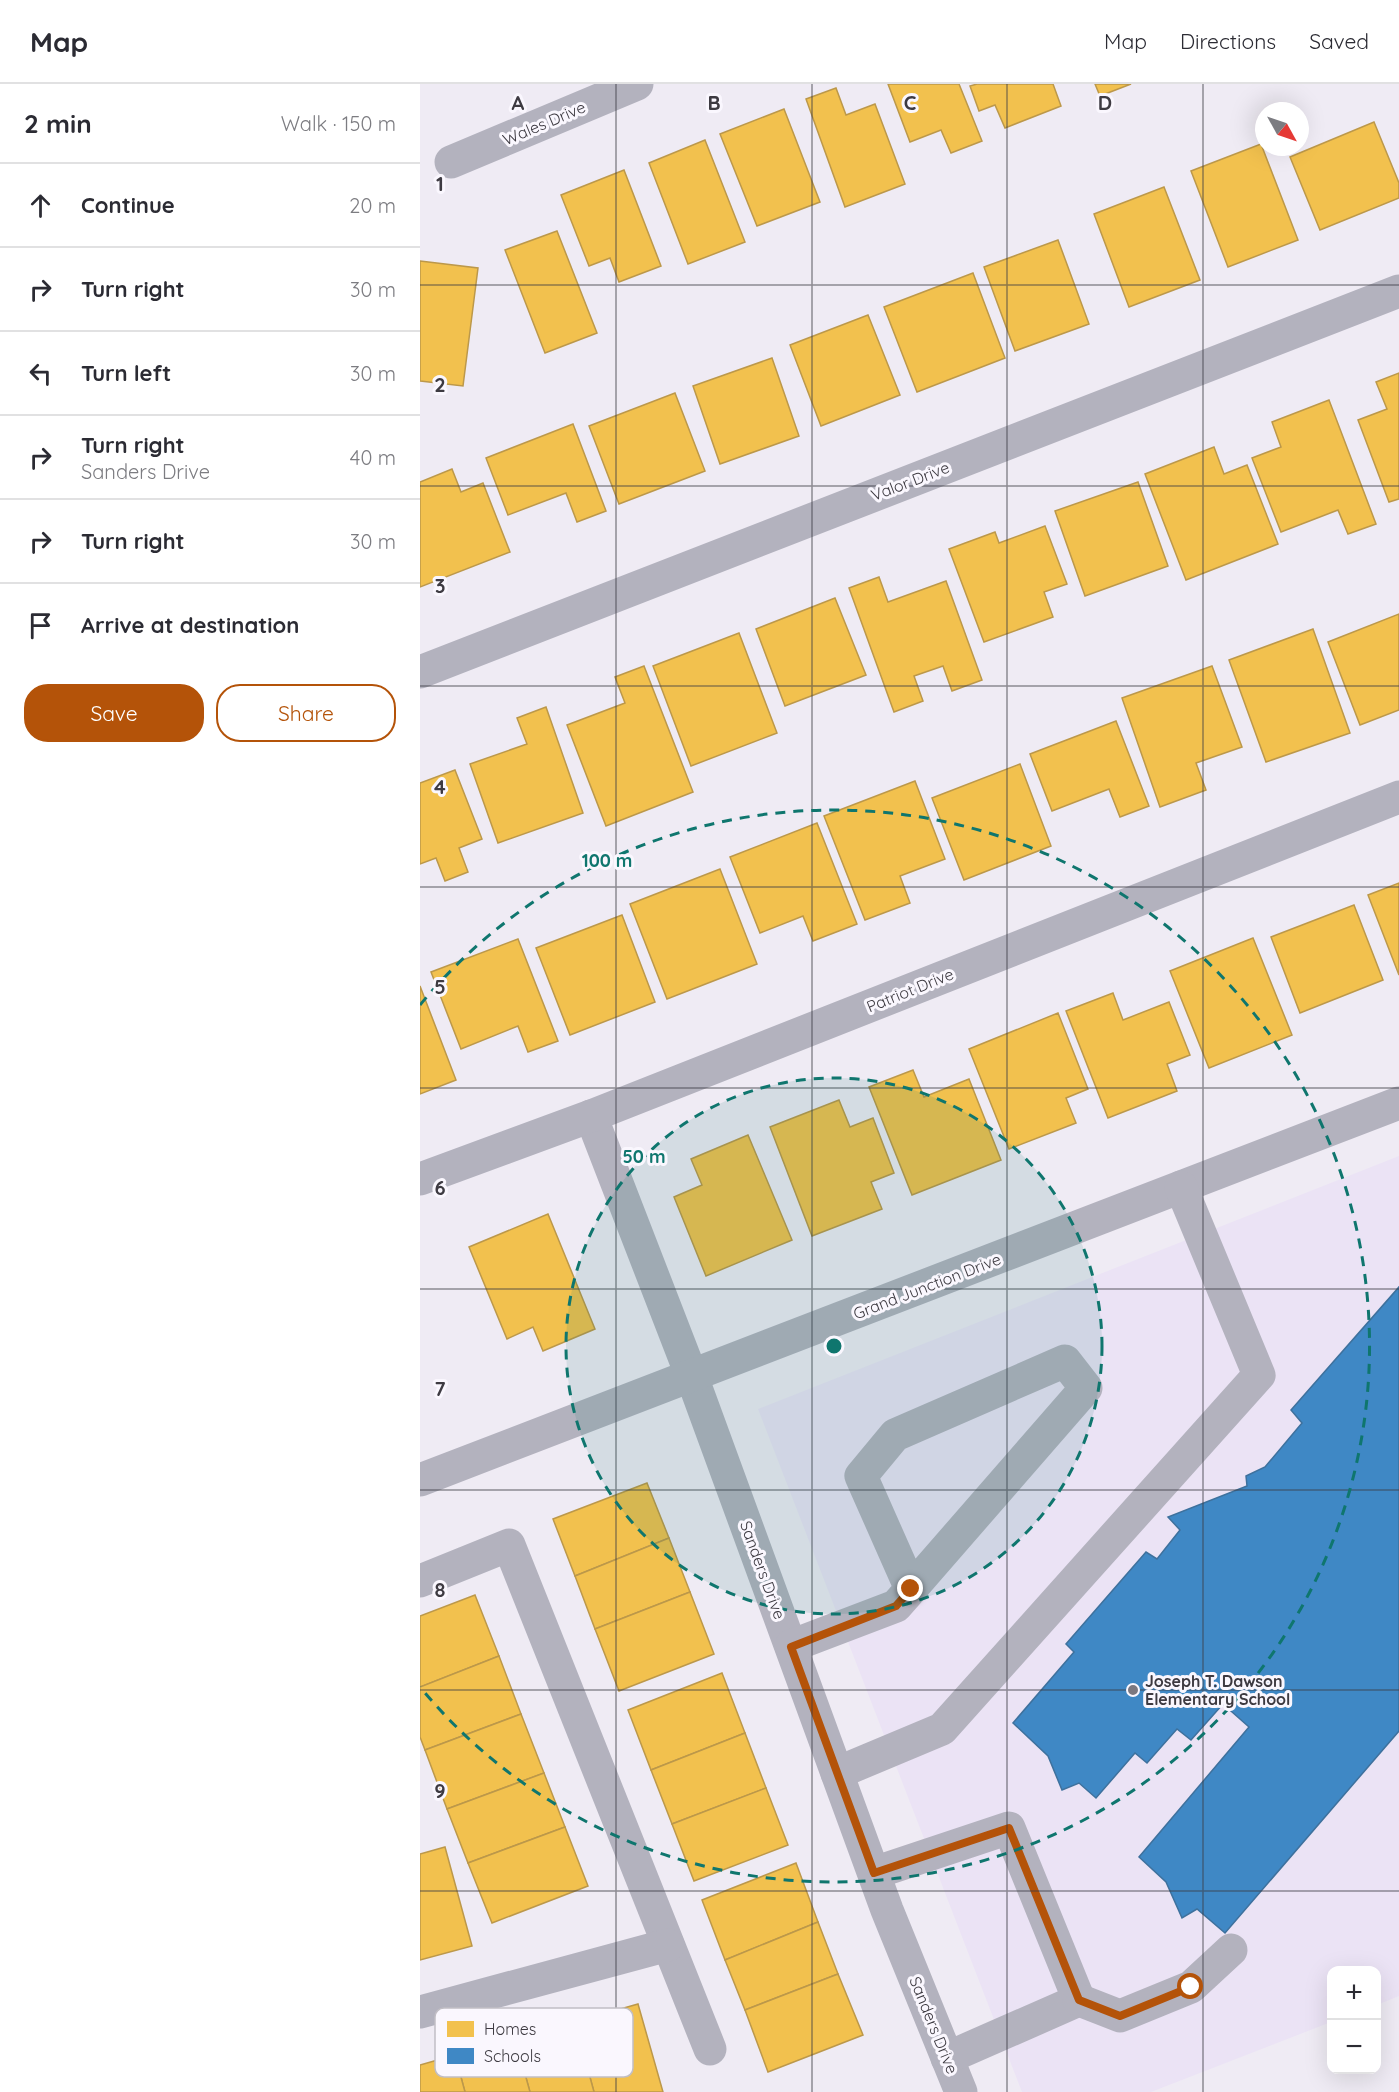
<!DOCTYPE html>
<meta charset="utf-8">
<style>
body{margin:0;font-family:Quicksand,sans-serif;background:#f7f7f7;color:#2b2b33}
.controls{position:absolute;right:18px;bottom:18px;display:grid;overflow:hidden;border-radius:12px;box-shadow:0 6px 24px #0002}
.controls button{width:54px;height:54px;display:grid;place-items:center;padding:0;border:0;border-bottom:2px solid #e1e1e2;background:#fff;color:#2b2b33;font:30px sans-serif}
.compass{position:absolute;left:835px;top:18px;width:54px;height:54px;border-radius:50%;background:#fff;box-shadow:0 6px 24px #0002;rotate:130deg}
.stop{position:absolute;width:18px;height:18px;margin:-14px;border:4px solid #b45309;border-radius:50%;background:#fff}
.stop.end{background:#b45309;border-color:#fff;box-shadow:0 2px 6px #0008}
.list{margin:0;padding:0;list-style:none}
h2{display:flex;justify-content:space-between;align-items:center;height:78px;margin:0;padding:0 24px;font-size:26px}
h2 small{font-size:20px;font-weight:400;color:#7c7c81}
.list li{display:grid;grid-template-columns:39px 1fr auto;gap:18px;align-items:center;box-sizing:border-box;height:84px;padding:0 24px;border-top:2px solid #e1e1e2}
.list b{display:block;font-size:22px;white-space:nowrap}
.list p{margin:0;font-size:20px;white-space:nowrap;color:#7c7c81}
.list em{font-size:20px;font-style:normal;color:#7c7c81}
.actions{display:flex;gap:12px;padding:18px 24px}
.actions a{flex:1;padding:14px 0;border:2px solid #b45309;border-radius:24px;text-align:center;font-size:21px;color:#b45309}
.actions .main{background:#b45309;color:#fff}
.icon{flex:none;width:33px;height:33px;fill:none;stroke:currentColor;stroke-width:2;stroke-linecap:round;stroke-linejoin:round}
.map{position:relative;flex:none;width:979px;height:2008px;overflow:hidden}
header{display:flex;align-items:center;gap:36px;box-sizing:border-box;height:84px;padding:0 30px;background:#fff;border-bottom:2px solid #e1e1e2}
header strong{font-size:28px}
nav{display:flex;gap:33px;margin-inline-start:auto;font-size:21px}
main{display:flex}
aside{flex:1;background:#fff}
.map>svg:first-child{display:block}
</style>
<header>
<strong>Map</strong>
<nav><a>Map</a><a>Directions</a><a>Saved</a></nav>
</header>
<main>
<aside>
<h2>2 min<small>Walk · 150 m</small></h2>
<ul class="list">
<li><svg class="icon" aria-label="ahead" viewBox="0 0 24 24"><path d="M12 20V5M6 11l6-6 6 6"/></svg><div><b>Continue</b></div><em>20 m</em></li>
<li><svg class="icon" aria-label="right" viewBox="0 0 24 24"><path d="M7 20v-9h11M14 6l5 5-5 5"/></svg><div><b>Turn right</b></div><em>30 m</em></li>
<li><svg class="icon" aria-label="left" viewBox="0 0 24 24"><path d="M17 20v-9H6M10 6l-5 5 5 5"/></svg><div><b>Turn left</b></div><em>30 m</em></li>
<li><svg class="icon" aria-label="right" viewBox="0 0 24 24"><path d="M7 20v-9h11M14 6l5 5-5 5"/></svg><div><b>Turn right</b><p>Sanders Drive</p></div><em>40 m</em></li>
<li><svg class="icon" aria-label="right" viewBox="0 0 24 24"><path d="M7 20v-9h11M14 6l5 5-5 5"/></svg><div><b>Turn right</b></div><em>30 m</em></li>
<li><svg class="icon" aria-label="arrive" viewBox="0 0 24 24"><path d="M6 21V4h12l-3 4 3 4H6"/></svg><div><b>Arrive at destination</b></div></li>
</ul>
<div class="actions"><a class="main">Save</a><a>Share</a></div>
</aside>
<div class="map">
<svg width="979" height="2008" viewBox="0 0 979 2008">
<rect width="100%" height="100%" fill="#efebf4"/>
<polygon fill="#ebe3f5" points="979,1072 979,1912 957,1921 956,1886 912,1886 911,1938 731,2008 602,2008 338,1325"/>
<g fill="#f2c14e" stroke="#bc984a" stroke-width="1.5">
<polygon points="468,0 539,0 562,57 531,69 521,46 490,58"/>
<polygon points="557,0 633,0 641,22 585,44 575,21 559,27 550,2"/>
<polygon points="675,0 711,0 680,12"/>
<polygon points="416,4 426,31 455,20 485,100 425,123 386,15"/>
<polygon points="364,25 400,118 337,142 300,50"/>
<polygon points="954,38 979,99 979,114 900,146 870,73"/>
<polygon points="285,56 325,158 268,180 229,79"/>
<polygon points="841,60 878,156 808,183 771,87"/>
<polygon points="204,86 241,182 199,198 190,174 169,182 141,111"/>
<polygon points="744,103 780,196 709,223 674,130"/>
<polygon points="137,147 177,249 125,269 85,166"/>
<polygon points="638,156 669,240 595,267 564,183"/>
<polygon points="0,177 58,184 43,302 0,297"/>
<polygon points="553,189 585,274 497,308 464,223"/>
<polygon points="448,231 480,311 401,342 370,261"/>
<polygon points="352,274 379,352 300,380 273,302"/>
<polygon points="979,289 979,415 969,418 938,336 967,325 956,298"/>
<polygon points="255,309 285,387 199,420 169,342"/>
<polygon points="909,316 956,440 928,450 918,426 861,448 832,374 861,363 852,338"/>
<polygon points="153,340 186,427 157,438 146,409 88,431 66,374"/>
<polygon points="794,363 804,390 827,381 858,460 766,496 725,390"/>
<polygon points="32,385 41,408 63,399 90,468 0,503 0,398"/>
<polygon points="718,398 748,482 665,512 635,427"/>
<polygon points="625,442 647,500 624,508 633,533 564,558 529,465 575,448 579,459"/>
<polygon points="459,493 468,518 526,497 562,596 532,607 523,582 494,592 503,617 474,628 429,504"/>
<polygon points="415,514 446,591 365,622 336,545"/>
<polygon points="979,530 979,626 940,641 908,558"/>
<polygon points="893,545 930,649 846,678 809,576"/>
<polygon points="319,549 357,649 271,682 233,582"/>
<polygon points="224,582 273,708 186,742 147,641 205,619 195,593"/>
<polygon points="792,582 822,663 776,679 786,706 740,723 702,614"/>
<polygon points="126,623 163,729 78,759 50,680 107,660 97,634"/>
<polygon points="696,637 729,722 700,733 689,705 632,727 610,670"/>
<polygon points="600,680 631,762 544,796 512,714"/>
<polygon points="35,686 62,755 39,764 48,788 25,797 16,774 0,780 0,699"/>
<polygon points="495,697 525,775 480,792 490,819 445,836 404,732"/>
<polygon points="397,739 437,840 393,857 383,832 340,849 310,773"/>
<polygon points="300,785 337,880 247,915 210,820"/>
<polygon points="979,799 979,891 948,811"/>
<polygon points="934,821 963,896 880,929 851,853"/>
<polygon points="202,831 235,918 150,951 116,864"/>
<polygon points="833,854 872,951 789,984 750,887"/>
<polygon points="98,855 138,957 108,968 98,942 41,965 11,888"/>
<polygon points="0,902 36,996 0,1010"/>
<polygon points="693,909 703,936 749,918 770,971 747,980 757,1007 688,1034 646,927"/>
<polygon points="638,929 668,1005 646,1014 656,1039 589,1065 549,965"/>
<polygon points="493,986 504,1013 549,995 581,1076 492,1111 449,1003"/>
<polygon points="419,1016 430,1043 453,1034 474,1089 451,1098 462,1125 392,1152 350,1043"/>
<polygon points="328,1051 372,1156 286,1192 254,1113 282,1101 271,1075"/>
<polygon points="128,1130 175,1245 123,1267 113,1243 87,1255 49,1163"/>
<polygon points="227,1399 249,1454 155,1492 133,1435"/>
<polygon points="249,1454 270,1508 175,1545 155,1492"/>
<polygon points="270,1508 294,1570 199,1607 175,1545"/>
<polygon points="55,1511 79,1572 0,1603 0,1532"/>
<polygon points="79,1572 101,1630 5,1666 0,1653 0,1603"/>
<polygon points="302,1589 325,1649 231,1686 208,1626"/>
<polygon points="101,1630 124,1689 27,1725 5,1666"/>
<polygon points="325,1649 346,1704 252,1740 231,1686"/>
<polygon points="124,1689 145,1743 48,1779 27,1725"/>
<polygon points="346,1704 368,1761 274,1797 252,1740"/>
<polygon points="145,1743 168,1802 72,1839 48,1779"/>
<polygon points="25,1763 52,1862 0,1876 0,1770"/>
<polygon points="376,1779 398,1838 305,1876 282,1816"/>
<polygon points="398,1838 418,1890 325,1926 305,1876"/>
<polygon points="418,1890 443,1951 348,1988 325,1926"/>
<polygon points="218,1920 243,2008 174,2008 155,1938"/>
<polygon points="155,1938 174,2008 110,2008 95,1954"/>
<polygon points="95,1954 110,2008 45,2008 35,1971"/>
<polygon points="35,1971 45,2008 0,2008 0,1981"/>
</g>
<polygon fill="#3f88c5" stroke="#3e719d" stroke-width="1.5" points="979,1203 979,1647 805,1849 777,1825 762,1834 746,1798 719,1773 829,1643 803,1620 771,1656 757,1645 727,1679 715,1669 676,1714 659,1699 642,1706 628,1672 593,1639 654,1568 646,1560 726,1468 737,1475 760,1446 748,1433 827,1402 826,1392 845,1383 882,1339 871,1326"/>
<g fill="none" stroke-linecap="round" stroke-linejoin="round">
<g stroke="#b3b2be" stroke-width="33">
<polyline points="31,78 217,0"/>
<polyline points="0,588 979,207"/>
<polyline points="171,1032 272,1293 467,1826 541,2008"/>
<polyline points="0,1095 171,1032 979,713"/>
<polyline points="0,1396 979,1019"/>
<polyline points="0,1497 89,1461 290,1965"/>
<polyline points="371,1562 476,1522 491,1505 666,1304 645,1277 475,1351 441,1392 491,1505"/>
<polyline points="417,1689 522,1645 839,1291 761,1103"/>
<polyline points="454,1789 589,1744 659,1916 527,1974"/>
<polyline points="659,1916 700,1932 771,1903 811,1866"/>
<polyline points="0,1928 248,1861"/>
</g>
</g>
<g fill="none" stroke-linecap="round" stroke-linejoin="round">
<polyline stroke="#b45309" stroke-width="8" points="491,1505 476,1522 371,1563 454,1789 589,1744 659,1916 700,1932 771,1903"/>
</g>
<path fill="none" stroke="#3d3a41" stroke-width="1.5" stroke-opacity="0.55" d="M196 0V2008M392 0V2008M587 0V2008M783 0V2008M0 201H979M0 402H979M0 602H979M0 803H979M0 1004H979M0 1205H979M0 1406H979M0 1606H979M0 1807H979"/>
<circle cx="414" cy="1262" r="268" fill="#0f766e" fill-opacity=".12"/>
<g fill="none" stroke="#0f766e" stroke-width="3" stroke-dasharray="10 8">
<circle cx="414" cy="1262" r="268"/>
<path d="M0 921A536 536 0 1 1 0 1603"/>
</g>
<circle fill="#7b7880" stroke="#faf7fe" stroke-width="2" cx="713" cy="1606" r="6"/>
<g text-anchor="middle" dominant-baseline="central" stroke-width="6" stroke-linejoin="round" paint-order="stroke">
<g font-size="16" fill="#3d3a41" stroke="#faf7fe">
<text transform="translate(124 39) rotate(-23)">Wales Drive</text>
<text transform="translate(490 397) rotate(-21)">Valor Drive</text>
<text transform="translate(490 906) rotate(-22)">Patriot Drive</text>
<text transform="translate(507 1202) rotate(-21)">Grand Junction Drive</text>
<text transform="translate(343 1486) rotate(70)">Sanders Drive</text>
<text transform="translate(514 1941) rotate(68)">Sanders Drive</text>
</g>
<g font-size="16" font-weight="bold" fill="#3d3a41" stroke="#faf7fe" text-anchor="start">
<text x="725" y="1597">Joseph T. Dawson<tspan x="725" dy="18">Elementary School</tspan></text>
</g>
</g>
<rect x="15" y="1924" width="198" height="69" rx="9" fill="#faf7fe" stroke="#c1bec5" stroke-width="1.5"/>
<rect x="27" y="1937" width="27" height="16" fill="#f2c14e"/>
<rect x="27" y="1964" width="27" height="16" fill="#3f88c5"/>
<g font-size="16" fill="#3d3a41">
<text x="64" y="1951">Homes</text>
<text x="64" y="1978">Schools</text>
</g>
<g font-size="20" text-anchor="middle" font-weight="bold" fill="#3d3a41" stroke="#faf7fe" stroke-width="6" stroke-linejoin="round" paint-order="stroke">
<text x="98" y="26">A</text>
<text x="294" y="26">B</text>
<text x="490" y="26">C</text>
<text x="685" y="26">D</text>
<text x="20" y="107">1</text>
<text x="20" y="308">2</text>
<text x="20" y="509">3</text>
<text x="20" y="710">4</text>
<text x="20" y="910">5</text>
<text x="20" y="1111">6</text>
<text x="20" y="1312">7</text>
<text x="20" y="1513">8</text>
<text x="20" y="1714">9</text>
</g>
<circle cx="414" cy="1262" r="9" fill="#0f766e" stroke="#faf7fe" stroke-width="3"/>
<g font-size="18" text-anchor="middle" font-weight="bold" fill="#0f766e" stroke="#faf7fe" stroke-width="6" stroke-linejoin="round" paint-order="stroke">
<text x="187" y="783">100 m</text>
<text x="224" y="1079">50 m</text>
</g>
</svg>
<div class="controls">
<button>+</button>
<button>−</button>
</div>
<svg class="compass" viewBox="-18 -18 36 36"><path d="M0-13l5 13h-10z" fill="#e53935"/><path d="M0 13l5-13h-10z" fill="#7c7c81"/></svg>
<div class="stop" style="left:771px;top:1903px"></div>
<div class="stop end" style="left:491px;top:1505px"></div>
</div>
</main>
